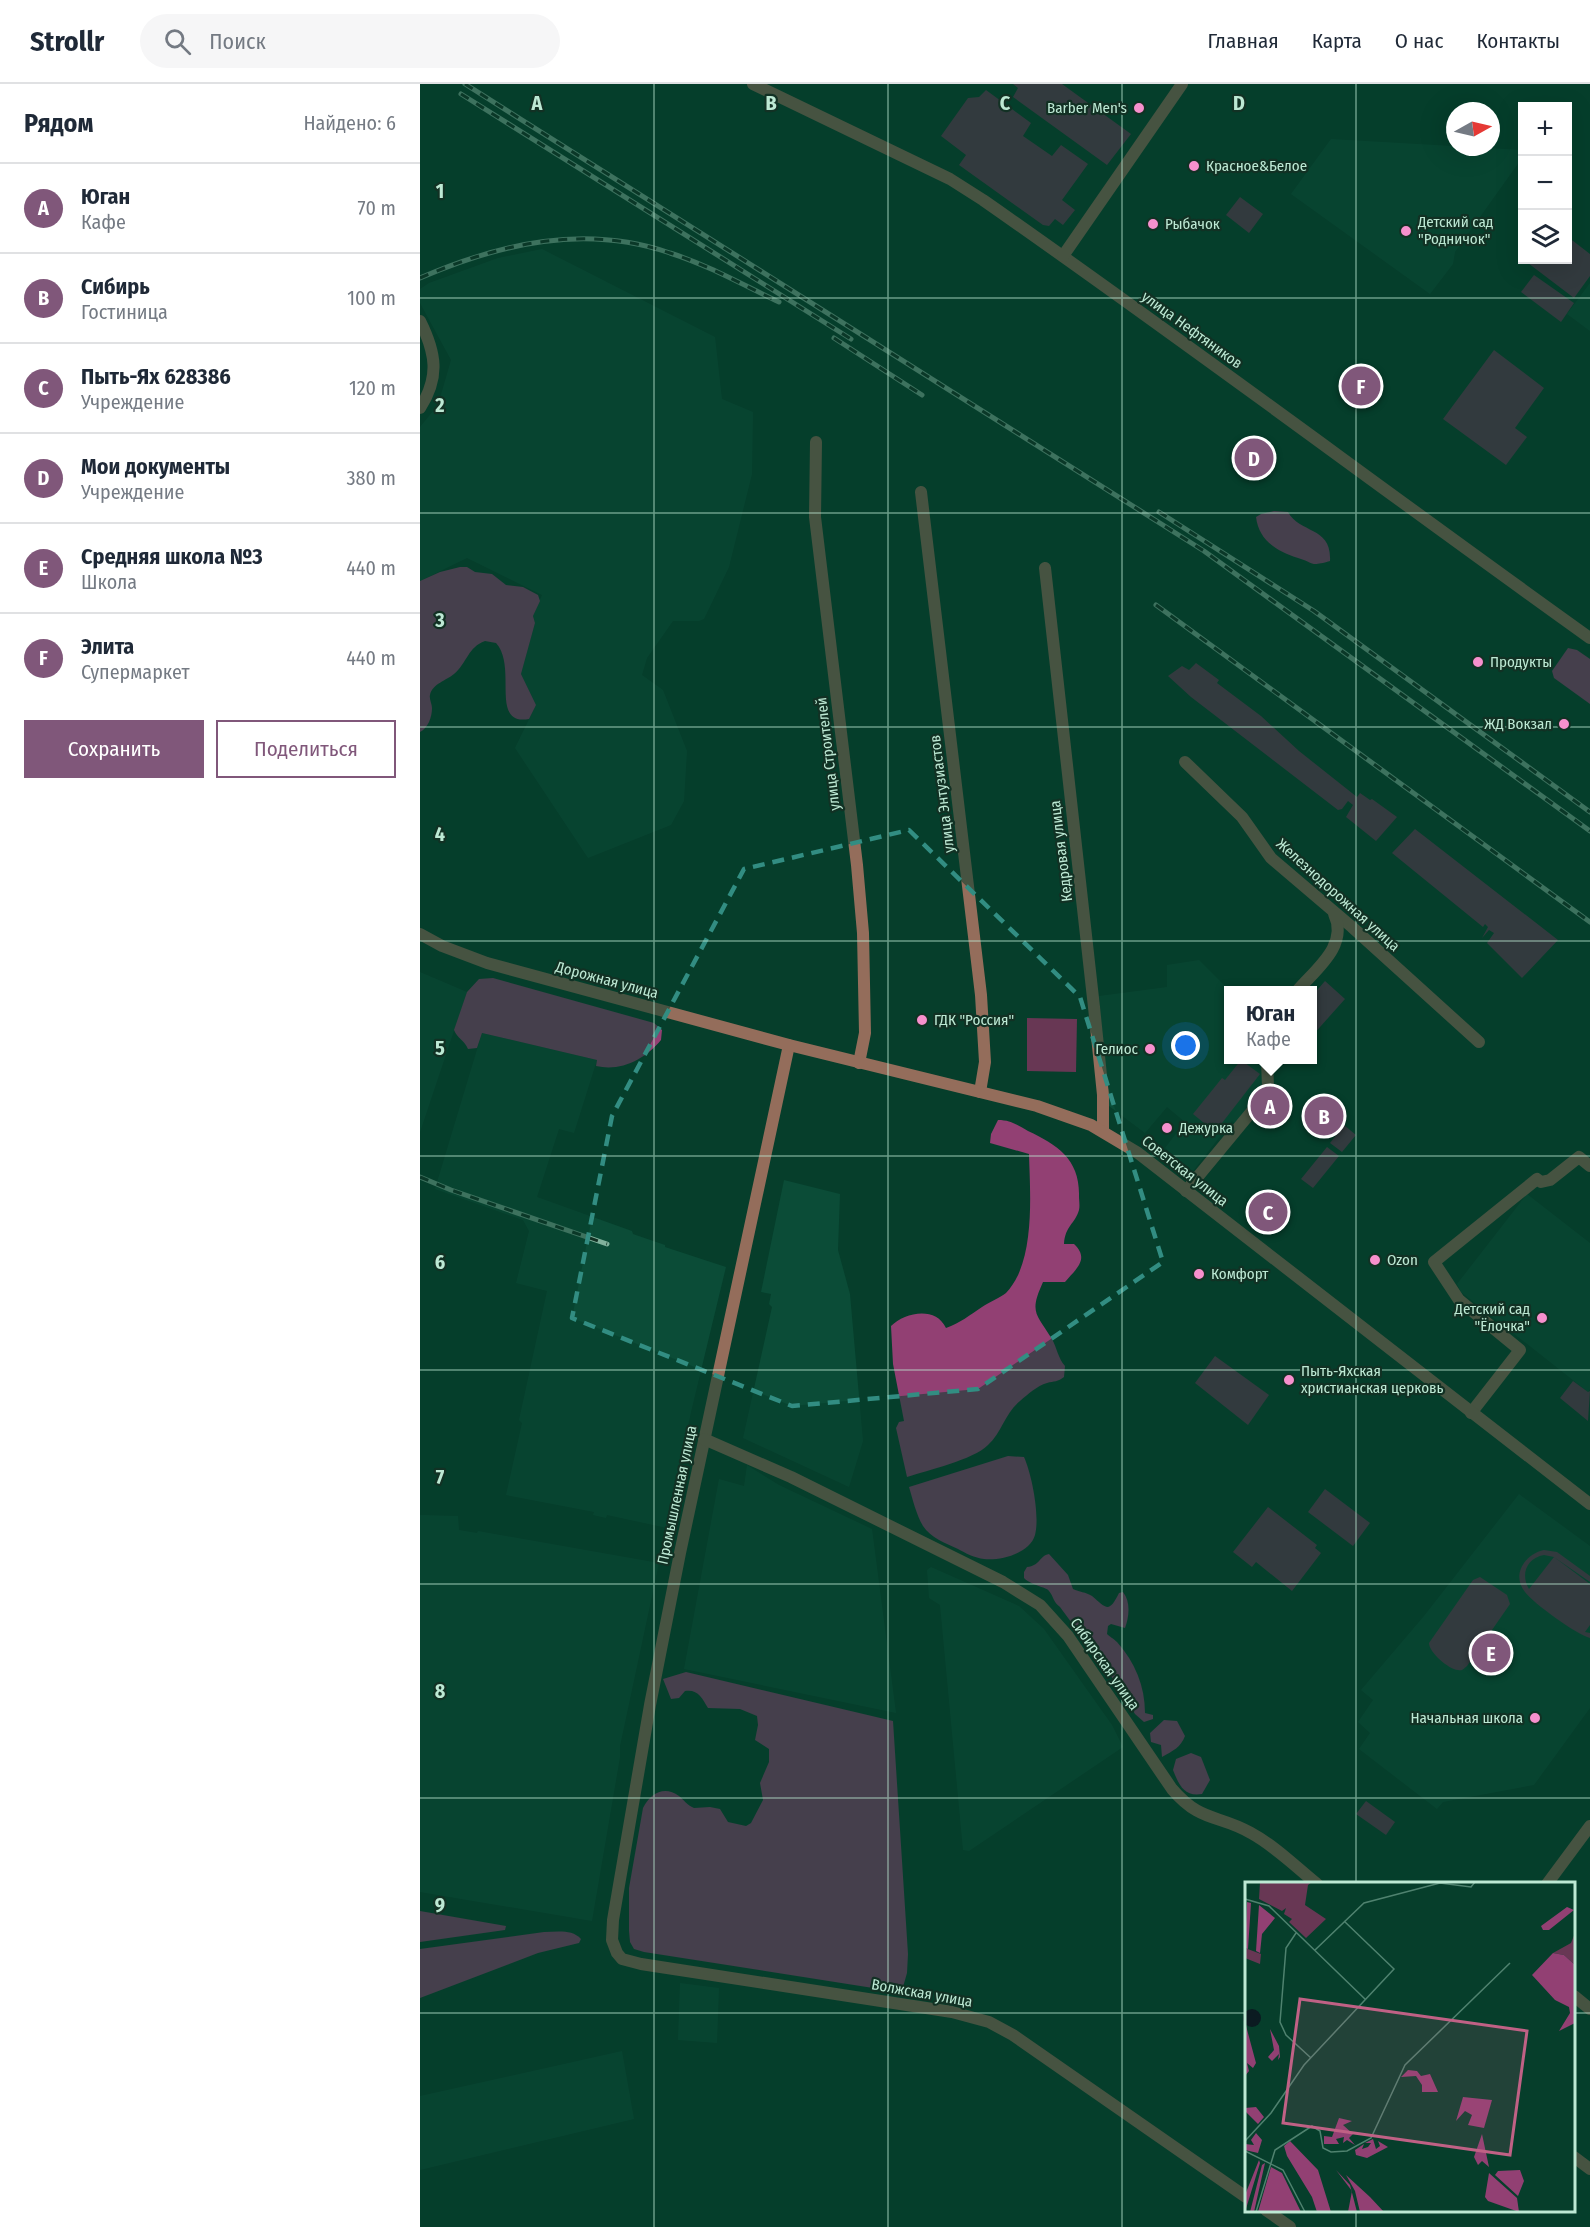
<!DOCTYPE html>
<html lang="ru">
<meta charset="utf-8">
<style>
body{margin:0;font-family:"Fira Sans Condensed",sans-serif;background:#f6f6f7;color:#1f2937}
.controls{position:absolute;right:18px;top:18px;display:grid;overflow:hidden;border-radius:0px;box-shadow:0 6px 24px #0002}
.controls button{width:54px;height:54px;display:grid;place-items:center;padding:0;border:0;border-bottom:2px solid #e0e1e3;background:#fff;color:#1f2937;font:30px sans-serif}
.compass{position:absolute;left:1026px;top:18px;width:54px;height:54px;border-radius:50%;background:#fff;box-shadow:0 6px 24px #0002;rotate:82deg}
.you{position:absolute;left:766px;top:962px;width:21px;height:21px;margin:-15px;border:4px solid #fff;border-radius:50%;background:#1a73e8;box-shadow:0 0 0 9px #1a73e833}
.badge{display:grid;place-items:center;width:39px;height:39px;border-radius:50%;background:#80577a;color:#fff;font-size:20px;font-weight:700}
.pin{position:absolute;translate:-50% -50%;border:3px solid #fff;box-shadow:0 2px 6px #0006}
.popup{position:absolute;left:804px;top:902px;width:93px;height:78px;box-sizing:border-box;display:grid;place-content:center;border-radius:0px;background:#fff;filter:drop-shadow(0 2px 4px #0005);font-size:20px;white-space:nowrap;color:#747a83}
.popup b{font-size:22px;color:#1f2937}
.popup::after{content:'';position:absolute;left:50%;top:100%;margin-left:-12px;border:12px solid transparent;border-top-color:#fff}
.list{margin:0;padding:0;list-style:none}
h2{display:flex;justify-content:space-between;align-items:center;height:78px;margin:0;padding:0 24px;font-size:26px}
h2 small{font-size:20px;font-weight:400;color:#747a83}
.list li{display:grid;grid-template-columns:39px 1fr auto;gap:18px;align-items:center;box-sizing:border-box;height:90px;padding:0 24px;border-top:2px solid #e0e1e3}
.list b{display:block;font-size:22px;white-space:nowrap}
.list p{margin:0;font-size:20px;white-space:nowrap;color:#747a83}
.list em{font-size:20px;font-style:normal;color:#747a83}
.actions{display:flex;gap:12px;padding:18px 24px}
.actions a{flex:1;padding:14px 0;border:2px solid #80577a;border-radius:0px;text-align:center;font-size:21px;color:#80577a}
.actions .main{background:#80577a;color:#fff}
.icon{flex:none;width:33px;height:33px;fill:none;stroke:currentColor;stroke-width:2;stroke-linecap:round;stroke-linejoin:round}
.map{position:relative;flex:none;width:1170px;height:2143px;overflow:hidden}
header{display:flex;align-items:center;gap:36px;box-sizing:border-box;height:84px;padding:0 30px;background:#fff;border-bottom:2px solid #e0e1e3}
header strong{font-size:28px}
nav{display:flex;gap:33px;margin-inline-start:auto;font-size:21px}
.search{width:420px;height:54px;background:#f6f6f7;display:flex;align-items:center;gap:15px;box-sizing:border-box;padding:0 21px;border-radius:33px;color:#747a83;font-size:22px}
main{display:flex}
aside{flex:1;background:#fff}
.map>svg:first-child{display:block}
</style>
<header>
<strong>Strollr</strong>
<div class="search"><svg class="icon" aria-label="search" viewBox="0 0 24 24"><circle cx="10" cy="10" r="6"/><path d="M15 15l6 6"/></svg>Поиск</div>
<nav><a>Главная</a><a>Карта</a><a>О нас</a><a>Контакты</a></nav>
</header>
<main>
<aside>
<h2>Рядом<small>Найдено: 6</small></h2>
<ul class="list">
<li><span class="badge">A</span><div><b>Юган</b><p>Кафе</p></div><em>70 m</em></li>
<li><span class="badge">B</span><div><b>Сибирь</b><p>Гостиница</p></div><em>100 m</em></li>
<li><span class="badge">C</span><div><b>Пыть-Ях 628386</b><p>Учреждение</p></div><em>120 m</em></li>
<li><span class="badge">D</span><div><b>Мои документы</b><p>Учреждение</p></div><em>380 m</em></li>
<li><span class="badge">E</span><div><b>Средняя школа №3</b><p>Школа</p></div><em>440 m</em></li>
<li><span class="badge">F</span><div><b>Элита</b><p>Супермаркет</p></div><em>440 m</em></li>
</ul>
<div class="actions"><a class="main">Сохранить</a><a>Поделиться</a></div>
</aside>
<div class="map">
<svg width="1170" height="2143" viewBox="0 0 1170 2143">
<rect width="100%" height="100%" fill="#063e2b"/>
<g fill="#0b4c37">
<polygon points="911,55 1102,66 1102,74 1035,168 1033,180 1010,210 871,110"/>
<polygon points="122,165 295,253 302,315 333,328 332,390 309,483 284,535 279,537 253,537 227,574 222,591 243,606 267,667 264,717 251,741 168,774 95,664 116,621 101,590 115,539 113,532 122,511 47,474 0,497 0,343 18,321 31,276 0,219 0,205 9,199 78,174"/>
<polygon points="1170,199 1170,247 1147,230"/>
<polygon points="779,876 809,906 808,976 842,976 845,1005 816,1040 812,1037 773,1087 745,1064 765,1038 747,1023 725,1049 689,1022 679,912 747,903 747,881"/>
<polygon points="0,888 47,908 0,1048"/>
<polygon points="62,949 177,976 154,1049 139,1045 117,1113 212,1147 213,1150 245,1161 245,1163 306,1183 271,1328 247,1444 187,1431 186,1434 173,1431 174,1428 86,1411 102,1339 99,1336 127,1207 96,1199 109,1147 103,1136 15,1105"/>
<polygon points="364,1096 420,1110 418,1166 430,1210 443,1357 429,1403 323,1354 352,1223 349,1220 351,1210 341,1208"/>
<polygon points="1107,1110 1170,1159 1170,1305 1168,1308 1041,1208 1037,1200"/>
<polygon points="327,1381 359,1401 452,1445 476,1629 264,1585 299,1395 324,1402"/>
<polygon points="1099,1410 1170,1462 1170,1624 1114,1701 1023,1718 1017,1725 939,1665 950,1649 938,1638 953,1616 941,1606 1004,1532"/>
<polygon points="0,1431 38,1432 39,1446 57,1449 58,1447 239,1479 200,1662 200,1673 172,1837 0,1808"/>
<polygon points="511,1483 599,1522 624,1545 692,1641 703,1663 549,1767 543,1766 520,1521 509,1514 507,1486"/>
<polygon points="260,1899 299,1904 297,1959 258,1956"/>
<polygon points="202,1967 214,2035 0,2086 0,2012"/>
</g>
<g fill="#683754" fill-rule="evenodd">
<polygon points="593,0 642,0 711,50 687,81 593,13 598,4"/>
<polygon points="566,6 611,39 603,52 632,72 641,61 668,80 642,116 655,126 643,141 635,135 629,142 623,141 539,81 546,71 521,52 548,14 559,13"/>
<polygon points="820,113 843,130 829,149 806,131"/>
<polygon points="1148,153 1170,170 1170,192 1154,214 1100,173 1102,170 1102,176 1148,176"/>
<polygon points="1114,191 1154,219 1141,238 1101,208"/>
<polygon points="1074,266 1124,304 1095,344 1107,353 1086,381 1023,335"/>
<polygon points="776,579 799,596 797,599 841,632 879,667 937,713 940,709 950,716 952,715 977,733 956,757 926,733 933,721 928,717 922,725 918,726 771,613 748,592 762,582 769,586"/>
<polygon points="995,745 1138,856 1102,894 1067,859 1074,849 1069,846 1062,854 1068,843 1065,840 1063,843 972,769"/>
<polygon points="905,897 925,915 892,952 892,912"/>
<polygon points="607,934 657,935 656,988 607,987"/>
<polygon points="821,976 840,990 795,1048 773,1030 802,994 805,996"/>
<polygon points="924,1041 936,1051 922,1068 910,1059"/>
<polygon points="907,1063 919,1072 893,1104 881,1095"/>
<polygon points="795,1272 849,1311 828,1341 775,1299"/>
<polygon points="1153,1297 1168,1308 1170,1307 1168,1337 1140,1314"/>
<polygon points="905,1405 950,1439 933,1462 888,1428"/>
<polygon points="848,1423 897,1461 895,1464 901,1469 872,1507 836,1478 832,1483 813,1468"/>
<path d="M1124 1466 1137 1468 1170 1492V1498L1134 1473 1170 1500V1541L1165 1548 1170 1549V1554C1157 1551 1113 1519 1105 1508 1091 1491 1105 1470 1124 1466ZM1124 1471 1134 1473 1109 1505C1100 1490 1107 1474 1124 1471Z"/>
<path d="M1060 1493 1087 1511 1090 1520 1047 1582C1043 1585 1043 1587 1038 1586 1028 1585 1009 1568 1009 1559L1053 1496Z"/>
<polygon points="946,1717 975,1738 966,1751 936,1730"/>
</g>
<g fill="#924073">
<path d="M854 427 868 428C880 450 912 442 910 477 889 483 895 479 878 474 857 467 839 457 836 433L841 430Z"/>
<path d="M40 483H47L55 488 72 490 86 501 103 503 118 511 120 517 113 532 115 539 101 590 116 621 109 635C69 642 98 583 76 559L65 557C48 563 47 579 34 590 27 596 12 600 10 611 9 615 12 620 12 624 12 633 8 644 0 648V497L20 488Z"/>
<polygon points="1148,564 1157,566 1170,575 1170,620 1134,594 1132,587"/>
<path d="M73 894 234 939 242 946 241 956C225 975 201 988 176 982L177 976 62 949 57 964 48 965C45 957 37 954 34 946L47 908 59 895Z"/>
<path d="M578 1036C591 1036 597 1041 608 1047 638 1061 660 1076 659 1112 659 1116 660 1122 659 1126 655 1140 645 1142 644 1160H654C670 1175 656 1185 645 1198H623C609 1229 616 1229 632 1255 637 1264 638 1274 645 1282L644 1293C638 1298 634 1297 627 1299 617 1302 608 1310 600 1317 585 1329 582 1348 568 1361 553 1376 508 1386 487 1393L476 1344 479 1338 484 1337 473 1280 471 1242C485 1228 516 1222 526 1244 540 1239 550 1231 562 1223 569 1218 580 1214 586 1209 616 1178 610 1109 609 1070L570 1059 571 1050Z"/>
<path d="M588 1372 604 1373C612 1391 620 1432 615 1451 610 1469 581 1477 564 1475 555 1474 545 1469 538 1465 525 1459 511 1454 503 1442 496 1430 493 1416 489 1403Z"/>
<path d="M629 1470 648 1491 653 1505C659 1508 666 1508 672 1512 687 1525 689 1529 699 1509L703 1508C711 1518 709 1533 705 1544L691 1540 688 1542 687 1550C690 1553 693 1554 697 1558 715 1578 725 1602 725 1629L733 1631V1635L724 1638 715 1630 696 1599 640 1523C633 1518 634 1513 629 1507 627 1503 612 1502 604 1494V1488L607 1483C620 1482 619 1472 629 1470Z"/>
<path d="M266 1588 473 1637 488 1870 487 1889 483 1903 474 1906 453 1904 224 1868 214 1865 210 1858 209 1847V1804L223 1724C230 1710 244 1701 259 1712 264 1716 267 1721 274 1724L290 1723 300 1725 308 1738 326 1742 331 1739 343 1716 340 1699 349 1678V1665L335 1656 338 1641 337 1632 320 1625 288 1624C282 1614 278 1605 265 1607L259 1614 251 1615 243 1595Z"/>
<path d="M744 1636 757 1637 765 1652C761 1663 753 1667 742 1673L741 1661 731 1658 730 1649Z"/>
<path d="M771 1669 781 1673 790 1696 782 1710C764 1713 759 1701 753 1686L756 1675Z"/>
<polygon points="0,1827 86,1842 85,1846 0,1858"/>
<path d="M124 1848C137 1848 152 1845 161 1855L159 1859 118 1869 0 1914V1865Z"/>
</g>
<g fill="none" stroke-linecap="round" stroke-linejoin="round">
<g stroke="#946d5b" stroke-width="12">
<polyline points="396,358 395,433 437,781 443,849 445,949 439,979"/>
<polyline points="501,408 561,911 565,978 560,1008"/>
<polyline points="625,484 674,923 683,1011 683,1047"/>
<polyline points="765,678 822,733 851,774 932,843 1059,958"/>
<path d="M878 906C896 885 929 861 914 830"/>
<polyline points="369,961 260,1469 230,1621 193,1836 192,1856 197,1869 202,1875 221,1880 532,1928 569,1938 593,1951 826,2113"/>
<polyline points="766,1107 842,1015 848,1003 847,976"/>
<polyline points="1051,1329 1100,1266 1039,1216 1014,1178 1117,1095 1121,1098 1130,1096 1159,1073 1170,1082"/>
<path d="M284 1355 371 1393 583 1498 620 1521 648 1552 752 1705C781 1739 798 1730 831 1749 855 1762 876 1783 897 1800"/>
<polyline points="1127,1800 1170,1742"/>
<polyline points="1154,1912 1170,1925"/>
<polyline points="1154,2073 1170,2085"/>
<polyline points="846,2126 870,2143"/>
</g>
<g stroke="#946d5b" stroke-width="12">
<path d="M333 0 530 95 563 116C768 259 967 409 1170 554"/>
<polyline points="643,172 762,0"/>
<path d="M0 237C16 269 20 293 0 324"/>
<polyline points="0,850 22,862 67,879 369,961 617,1022 671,1041 718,1069 1170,1420"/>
</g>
<g stroke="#81b19c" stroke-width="5">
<g id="rail">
<polyline points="45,0 784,467 1170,747"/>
<polyline points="41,10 431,255"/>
<path d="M0 194C81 159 165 140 250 169 288 181 323 201 359 218"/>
<polyline points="414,254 502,311"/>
<polyline points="739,428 894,527 1170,728"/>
<polyline points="736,521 1170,838"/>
<polyline points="0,1093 31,1106 187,1160"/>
</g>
</g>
<use href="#rail" stroke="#123124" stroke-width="3" stroke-dasharray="9" stroke-linecap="butt"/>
</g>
<path d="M0 0H1170V2143H0ZM489 746 660 913 743 1178 558 1305 372 1322 152 1234 192 1032 324 785Z" fill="#063e2b" fill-opacity=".55" fill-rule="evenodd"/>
<path fill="none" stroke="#328d82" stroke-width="4.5" stroke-dasharray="12 8" stroke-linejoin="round" d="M489 746 660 913 743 1178 558 1305 372 1322 152 1234 192 1032 324 785Z"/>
<path fill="none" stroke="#bde9d4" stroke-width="1.5" stroke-opacity="0.55" d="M234 0V2143M468 0V2143M702 0V2143M936 0V1800M0 214H1170M0 429H1170M0 643H1170M0 857H1170M0 1072H1170M0 1286H1170M0 1500H1170M0 1714H1170M0 1929H826M1154 1929H1170M936 2126V2143"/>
<g fill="#f790cd" stroke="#123124" stroke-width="2">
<circle cx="719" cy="24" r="6"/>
<circle cx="774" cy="82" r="6"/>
<circle cx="733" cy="140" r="6"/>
<circle cx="986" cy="147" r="6"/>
<circle cx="1058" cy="578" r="6"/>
<circle cx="1144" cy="640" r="6"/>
<circle cx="502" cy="936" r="6"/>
<circle cx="730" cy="965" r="6"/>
<circle cx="747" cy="1044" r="6"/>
<circle cx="955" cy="1176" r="6"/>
<circle cx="779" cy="1190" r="6"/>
<circle cx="1122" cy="1234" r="6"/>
<circle cx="869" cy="1296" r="6"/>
<circle cx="1115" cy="1634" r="6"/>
</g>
<g text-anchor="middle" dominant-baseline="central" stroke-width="4.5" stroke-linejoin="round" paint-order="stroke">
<g font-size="15" fill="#bde9d4" stroke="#123124" text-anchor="start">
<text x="707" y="24" text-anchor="end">Barber Men's</text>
<text x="786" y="82">Красное&amp;Белое</text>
<text x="998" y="138">Детский сад<tspan x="998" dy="17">"Родничок"</tspan></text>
<text x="745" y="140">Рыбачок</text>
<text x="1070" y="578">Продукты</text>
<text x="1132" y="640" text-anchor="end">ЖД Вокзал</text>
<text x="514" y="936">ГДК "Россия"</text>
<text x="718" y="965" text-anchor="end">Гелиос</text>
<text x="759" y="1044">Дежурка</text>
<text x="967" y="1176">Ozon</text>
<text x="791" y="1190">Комфорт</text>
<text x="1110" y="1225" text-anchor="end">Детский сад<tspan x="1110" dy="17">"Ёлочка"</tspan></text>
<text x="881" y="1287">Пыть-Яхская<tspan x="881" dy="17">христианская церковь</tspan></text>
<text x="1103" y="1634" text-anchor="end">Начальная школа</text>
</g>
<g font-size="15" fill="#bde9d4" stroke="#123124">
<text transform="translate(772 246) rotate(36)">улица Нефтяников</text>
<text transform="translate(408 670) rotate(-97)">улица Строителей</text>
<text transform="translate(522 710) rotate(-97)">улица Энтузиастов</text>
<text transform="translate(641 767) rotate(-97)">Кедровая улица</text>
<text transform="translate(918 811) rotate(42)">Железнодорожная улица</text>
<text transform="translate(187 896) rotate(15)">Дорожная улица</text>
<text transform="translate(765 1087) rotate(38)">Советская улица</text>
<text transform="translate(257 1411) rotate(-78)">Промышленная улица</text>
<text transform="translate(685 1580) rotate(55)">Сибирская улица</text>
<text transform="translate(502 1909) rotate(10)">Волжская улица</text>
</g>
</g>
<g transform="translate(825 1798)">
<rect width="330" height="330" fill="#063e2b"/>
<path d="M15 0H67L63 3 60 23 81 37 61 56 44 40 47 37 39 32 41 26 37 29 14 17ZM330 51V83L319 73 308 71 326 61ZM0 66 16 72 15 82 0 76Z" fill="#683754"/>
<path d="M2 20 6 21 3 67 0 66ZM14 23 30 36 17 52 15 71 11 69ZM322 25 329 28 304 48H298L296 44ZM308 71 319 73 330 83V141L314 149 325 131 324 125 310 118 287 93ZM0 140 11 181 8 186 2 181 4 189 0 194ZM25 147 34 164 35 175 33 178 34 172 27 179 23 175 29 168ZM163 188 172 189 176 194 185 192 193 210H177V203L171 194 156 195ZM218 215 247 218 239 246 223 243 227 233 220 229 211 239ZM11 225 19 235 13 242 0 229V226ZM94 236 107 239 98 243 108 252 104 256 110 263 102 258 98 261 99 255 91 257 94 262H79V254L87 255ZM11 251 17 258 13 271 0 268V262L9 263 6 258ZM237 252 244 285 237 279 233 283 229 275ZM128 257 131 267 135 264 133 259 143 265 122 276 111 273 110 268 119 262 117 267 123 265 126 261H120ZM45 259 73 288 86 330H72L67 315 42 274 39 264ZM14 278 15 281 0 330V313ZM20 281 9 330H5L17 283ZM26 285 37 291 56 330H13ZM91 288 105 303 112 330H103L107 309ZM275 288 279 299 273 314 250 293 253 289ZM244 291 272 316 274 330 243 319 240 315ZM101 293 125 315 139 330H115L110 309Z" fill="#924073"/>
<path d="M-2 136a9 9 0 1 1 18 0a9 9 0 1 1-18 0Z" fill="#0b1b21"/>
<path fill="none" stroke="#4f826f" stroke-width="1.5" d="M0 17 24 24 121 118M51 51 41 66 35 140 41 153 66 176M70 68 119 21 195 1 226 5 230 0M0 259 26 231 59 183 149 87 99 39M0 269 38 288 60 330M11 330 30 268 67 244 75 249 78 266 86 270 102 269 126 256 160 183 265 81"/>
<path fill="#c06185" fill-opacity="0.15" stroke="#c06185" stroke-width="3" d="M55 117 282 149 265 273 38 241Z"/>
<rect width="330" height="330" fill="none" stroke="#bde9d4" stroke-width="3"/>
</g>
<g font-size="20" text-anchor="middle" font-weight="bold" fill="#bde9d4" stroke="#123124" stroke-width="4.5" stroke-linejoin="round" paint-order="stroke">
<text x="117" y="26">A</text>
<text x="351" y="26">B</text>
<text x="585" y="26">C</text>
<text x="819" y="26">D</text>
<text x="20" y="114">1</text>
<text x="20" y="328">2</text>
<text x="20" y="543">3</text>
<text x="20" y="757">4</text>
<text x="20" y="971">5</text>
<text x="20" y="1185">6</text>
<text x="20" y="1400">7</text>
<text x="20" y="1614">8</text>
<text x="20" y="1828">9</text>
</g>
</svg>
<div class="controls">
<button>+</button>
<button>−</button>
<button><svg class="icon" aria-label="layers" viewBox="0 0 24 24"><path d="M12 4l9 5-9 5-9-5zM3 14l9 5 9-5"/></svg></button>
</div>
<svg class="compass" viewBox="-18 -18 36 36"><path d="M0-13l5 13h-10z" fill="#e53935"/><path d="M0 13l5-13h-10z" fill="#747a83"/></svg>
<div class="you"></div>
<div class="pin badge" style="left:850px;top:1022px">A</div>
<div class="popup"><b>Юган</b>Кафе</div>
<div class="pin badge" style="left:904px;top:1032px">B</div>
<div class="pin badge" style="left:848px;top:1128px">C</div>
<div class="pin badge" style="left:834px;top:374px">D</div>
<div class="pin badge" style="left:1071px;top:1569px">E</div>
<div class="pin badge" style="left:941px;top:302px">F</div>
</div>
</main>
